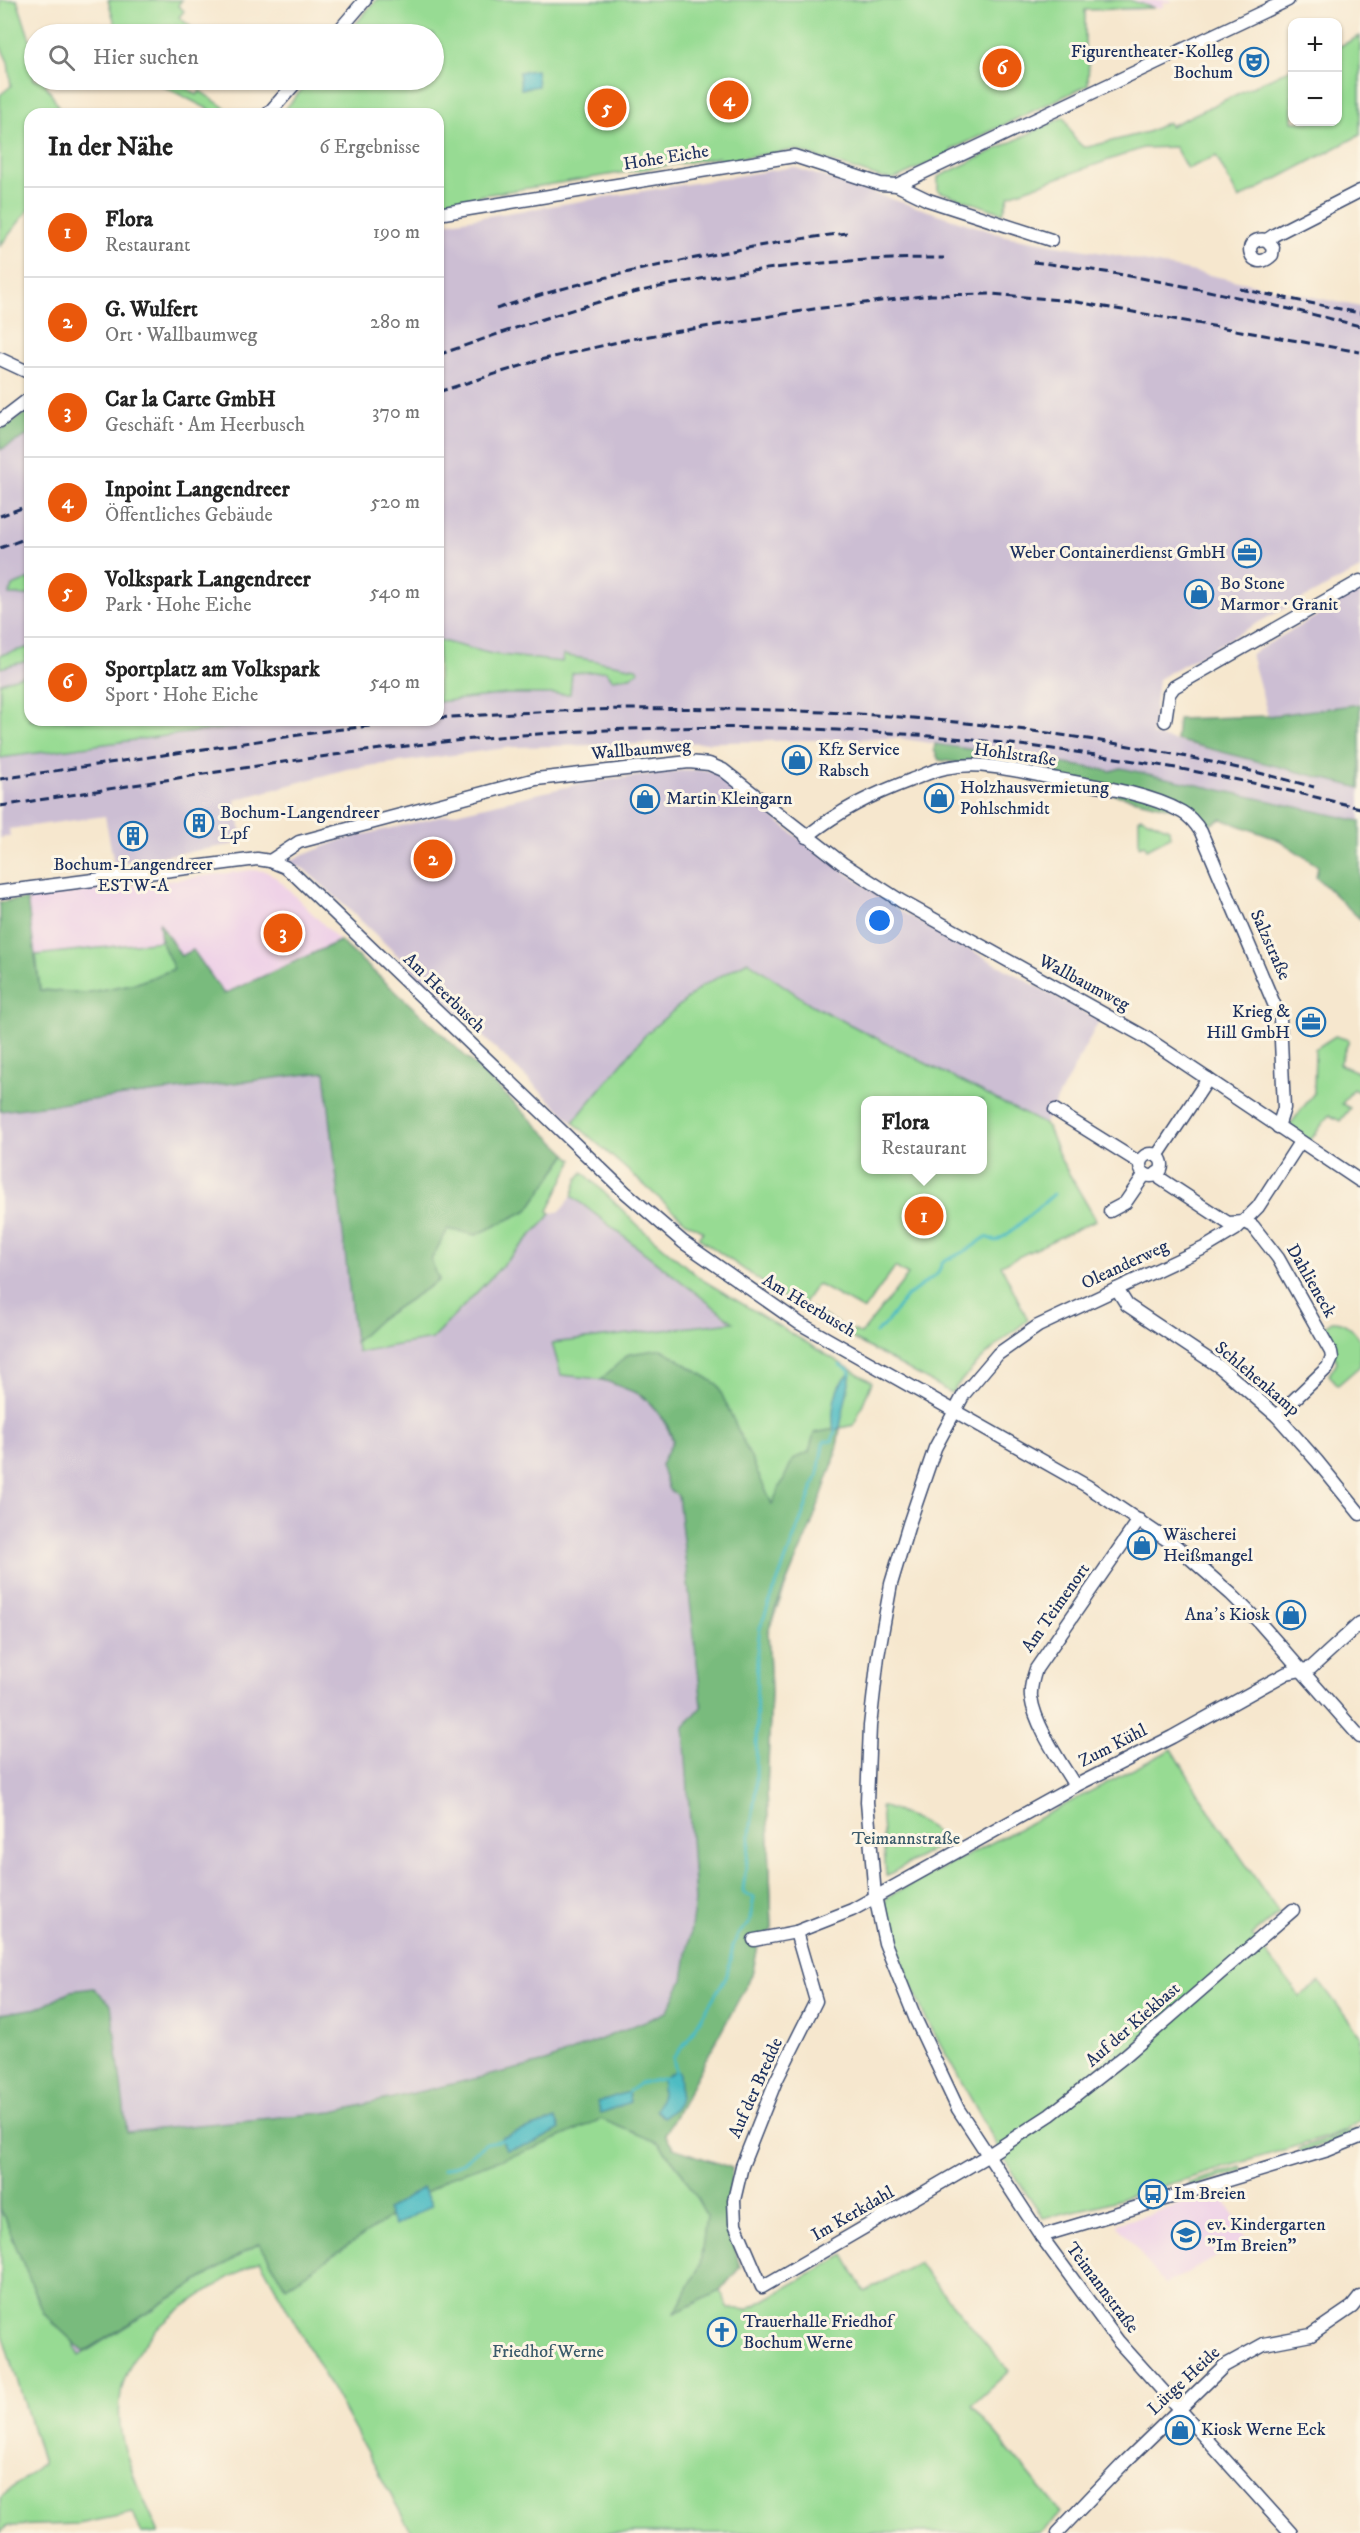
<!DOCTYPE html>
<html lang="de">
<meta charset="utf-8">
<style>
body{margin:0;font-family:"IM FELL DW Pica",serif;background:#f6f6f6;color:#222}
.controls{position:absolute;right:18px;top:18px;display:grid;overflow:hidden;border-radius:12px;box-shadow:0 2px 4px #0004}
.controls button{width:54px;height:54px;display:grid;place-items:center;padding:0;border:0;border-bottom:2px solid #e0e0e0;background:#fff;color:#222;font:30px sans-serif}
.you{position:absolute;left:880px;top:921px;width:21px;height:21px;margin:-15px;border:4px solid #fff;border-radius:50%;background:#1a73e8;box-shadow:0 0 0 9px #1a73e833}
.badge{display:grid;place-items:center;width:39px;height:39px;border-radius:50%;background:#ea580c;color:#fff;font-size:20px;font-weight:700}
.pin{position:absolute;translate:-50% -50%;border:3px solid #fff;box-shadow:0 2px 6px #0006}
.popup{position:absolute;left:861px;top:1096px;width:126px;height:78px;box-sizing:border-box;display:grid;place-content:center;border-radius:12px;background:#fff;filter:drop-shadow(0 2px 4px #0005);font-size:20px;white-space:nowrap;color:#767676}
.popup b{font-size:22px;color:#222}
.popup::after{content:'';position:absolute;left:50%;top:100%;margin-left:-12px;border:12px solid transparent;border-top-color:#fff}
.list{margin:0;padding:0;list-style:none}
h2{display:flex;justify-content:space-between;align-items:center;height:78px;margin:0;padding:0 24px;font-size:26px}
h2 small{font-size:20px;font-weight:400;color:#767676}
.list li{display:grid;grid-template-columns:39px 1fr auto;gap:18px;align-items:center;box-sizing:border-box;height:90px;padding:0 24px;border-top:2px solid #e0e0e0}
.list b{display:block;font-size:22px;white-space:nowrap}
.list p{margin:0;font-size:20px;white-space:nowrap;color:#767676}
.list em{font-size:20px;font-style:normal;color:#767676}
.icon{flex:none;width:33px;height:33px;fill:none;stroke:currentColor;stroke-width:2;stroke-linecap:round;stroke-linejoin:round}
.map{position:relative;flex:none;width:1360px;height:2533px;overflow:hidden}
.search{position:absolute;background:#fff;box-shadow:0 2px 4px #0004;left:24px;top:24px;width:420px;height:66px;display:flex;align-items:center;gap:15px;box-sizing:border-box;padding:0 21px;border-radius:33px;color:#767676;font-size:22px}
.panel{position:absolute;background:#fff;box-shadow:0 2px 4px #0004;left:24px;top:108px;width:420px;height:618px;border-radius:18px}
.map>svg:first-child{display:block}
</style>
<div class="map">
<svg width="1360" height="2533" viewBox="0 0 1360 2533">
<rect width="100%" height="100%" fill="#fcf5e5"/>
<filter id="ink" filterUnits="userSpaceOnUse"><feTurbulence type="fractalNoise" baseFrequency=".0167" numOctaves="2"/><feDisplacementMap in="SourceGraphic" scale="12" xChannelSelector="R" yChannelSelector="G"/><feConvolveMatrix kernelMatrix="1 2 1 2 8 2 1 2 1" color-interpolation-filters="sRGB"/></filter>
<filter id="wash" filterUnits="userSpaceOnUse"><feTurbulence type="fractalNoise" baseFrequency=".008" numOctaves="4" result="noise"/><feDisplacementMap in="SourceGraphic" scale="24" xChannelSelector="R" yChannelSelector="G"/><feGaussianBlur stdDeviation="1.35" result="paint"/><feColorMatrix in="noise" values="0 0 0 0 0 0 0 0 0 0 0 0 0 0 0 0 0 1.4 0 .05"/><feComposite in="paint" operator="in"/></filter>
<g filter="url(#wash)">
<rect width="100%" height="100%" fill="#f6e7ce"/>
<g fill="#eed0e7">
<polygon points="1071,0 1171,0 1171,2 1163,2 1163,7 1135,10 1073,10"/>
<polygon points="251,870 265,871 278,879 340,941 224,995 193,950 175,969 85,993 40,990 27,899"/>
<polygon points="1220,2192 1247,2239 1165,2285 1117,2224"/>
</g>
<g fill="#ccbed3">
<polygon points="793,167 1005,236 1115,255 1360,307 1360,569 1261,621 1158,679 1152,735 1360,788 1360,821 1121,768 1111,771 898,738 513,747 347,769 235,800 243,843 114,864 105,816 9,829 10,836 0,838 0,450 30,434 30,720 438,720 438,224"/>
<polygon points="1360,591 1360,704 1268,716 1251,654"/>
<polygon points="686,770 706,770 721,775 801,840 897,909 1099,1021 1044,1124 812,1005 747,961 702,986 646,1034 573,1122 338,899 304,869 286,862 341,840 583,783"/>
<polygon points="325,1072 358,1352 547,1219 551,1213 561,1211 572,1196 733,1323 552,1343 561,1375 617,1382 644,1396 666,1422 673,1441 725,1906 681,2015 409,2158 78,2357 71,2332 0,2165 0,1111"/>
</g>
<g fill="#97db93" stroke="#598578" stroke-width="1.5" fill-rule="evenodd">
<polygon points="0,0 17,0 34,52 34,80 43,80 63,114 30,114 30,208 0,246 0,95 11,86 8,62 0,45"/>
<polygon points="108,0 182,0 178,5 184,11 179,17 191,27 184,34 118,34"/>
<polygon points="376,0 1129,0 1155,8 1085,10 1085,50 1089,52 1088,85 951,150 952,153 894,179 881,178 795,150 720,161 719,157 478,196 478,201 438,207 438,114 281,114 310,80 434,80 434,34 347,34"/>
<polygon points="1360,36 1360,135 1239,199 1216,156 1187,169 1175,147 1143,148 1009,195 1003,213 938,191 938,177 1064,117 1074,138 1083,147 1088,147 1148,132 1168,122 1170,126 1292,68 1292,122 1338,122 1338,47"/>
<polygon points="151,80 175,80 197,95 200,91 231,112 218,114"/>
<polygon points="30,579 30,595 9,595 12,586"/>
<polygon points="438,640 492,654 562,662 563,655 636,668 639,671 630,677 612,679 606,671 572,673 570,694 507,694 438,702"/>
<polygon points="30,647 30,655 26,657 27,661 0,668 0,655"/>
<polygon points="30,673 30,720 287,720 0,758 0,683"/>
<polygon points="1141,817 1169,829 1170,837 1147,849 1144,844 1139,846 1139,818"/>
<polygon points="161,941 175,969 137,983 85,993 40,990 36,955"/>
<path d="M748 961 812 1005 1044 1124 1048 1128 1061 1160 1096 1220 1001 1265 1028 1320C998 1343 975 1363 951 1393L848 1336 853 1330 861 1334 908 1275 895 1267 864 1310 817 1284 803 1304 848 1330 843 1332 789 1301 699 1238 703 1231 686 1222 573 1122 646 1034 702 986ZM866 1100H982V1170H866Z"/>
<polygon points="1335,1036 1349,1040 1339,1064 1360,1073 1360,1093 1353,1089 1342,1104 1350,1108 1340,1121 1329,1115 1310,1141 1289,1126 1314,1093 1315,1049"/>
<polygon points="567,1154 573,1160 548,1211 551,1213 547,1219 432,1339 358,1352 355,1342 380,1319 439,1280 431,1260 448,1229 476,1235 528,1210"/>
<path d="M583 1172 643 1230 701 1279 872 1382 854 1425 840 1428 835 1457 768 1632 771 1691 767 1789 772 1929 758 1946 752 1975 659 2143 683 2174 740 2267 720 2291 729 2308 747 2310 844 2255 865 2292 918 2263 1009 2371 972 2405 1061 2513 1039 2533H412L260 2260C197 2297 111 2337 120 2425 124 2462 144 2498 159 2533H141L133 2513 79 2524 8 2526 0 2533V2498L43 2463 0 2325V2165L79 2356 259 2243 647 2066 702 1946 720 1717 673 1441C651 1384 616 1380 561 1375L552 1343 733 1322 572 1196 578 1178Z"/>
<path d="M1332 1321C1345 1320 1353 1330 1360 1340V1366L1338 1385 1329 1375 1337 1362 1323 1327Z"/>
<polygon points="1172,1749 1212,1815 1279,1913 1252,1935 1300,1996 1320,1982 1360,2035 1360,2120 1343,2132 1100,2205 1043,2218 1012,2172 924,2015 882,1911 887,1897"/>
<path d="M881 1806C896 1811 942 1826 943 1844L886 1876Z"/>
<polygon points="1356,2129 1357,2133 1301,2153 1299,2149"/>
<polygon points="1241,2167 1242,2171 1188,2187 1189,2183"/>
</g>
<g fill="#79bb7d" stroke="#4a756e" stroke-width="1.5">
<polygon points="30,410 30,434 0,450 0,430"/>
<polygon points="1360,704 1360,788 1176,740 1178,719 1268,716"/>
<polygon points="935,744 1111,771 1121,768 1360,821 1360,919 1316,877 1318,866 1279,840 1222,819 1204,827 1191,813 1021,772 939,760 934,750"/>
<polygon points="27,899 40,990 85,993 137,983 174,969 161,941 159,922 181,956 193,950 224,994 340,941 439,1031 567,1154 528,1210 476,1235 448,1229 431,1260 439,1280 380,1319 355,1342 325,1072 0,1111 0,902"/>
<polygon points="662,1349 717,1384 772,1504 793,1459 809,1452 814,1433 840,1428 835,1457 811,1526 776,1606 768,1632 771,1691 767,1789 772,1929 758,1946 752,1975 665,2135 673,2148 732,2168 728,2221 740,2267 720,2291 675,2313 700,2265 706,2215 683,2174 659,2143 601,2119 538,2147 450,2177 286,2287 259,2243 84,2352 44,2314 0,2208 0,2014 38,2008 70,1991 94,1988 111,2004 127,2132 333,2112 546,2062 667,2012 683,1980 695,1901 684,1727 702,1706 678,1496 669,1490 661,1465 673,1440 666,1422 644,1396 601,1379 629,1354"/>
</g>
<g fill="#4dbcc3" stroke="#347690" stroke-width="1.5">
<polygon points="536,70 538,86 521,89 519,72"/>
<path d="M851 1373 840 1427 834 1433C831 1414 833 1384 851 1373Z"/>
<path d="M674 2071 679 2072C680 2095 685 2105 663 2117L656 2110 662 2094V2079Z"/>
<polygon points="628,2092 630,2102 601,2113 597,2102"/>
<polygon points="556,2119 560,2129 534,2143 506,2150 501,2138"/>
<polygon points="422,2188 432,2205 395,2226 387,2210"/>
</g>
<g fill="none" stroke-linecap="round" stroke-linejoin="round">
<g stroke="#4dbcc3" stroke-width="3">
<polyline points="876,1333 887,1322 906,1297 937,1274 943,1262 969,1249 986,1237 996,1241 1008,1234 1054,1194"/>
<polyline points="840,1365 849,1370 850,1374"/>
<polyline points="676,2072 673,2058 688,2040 727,1975 733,1946 739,1933 749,1924 754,1897 745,1894 743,1890 756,1788 757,1652 760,1628 818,1474 823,1444 825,1441 832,1441 835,1432"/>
<polyline points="628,2092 639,2084 665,2078"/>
<polyline points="442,2170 462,2163 486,2143 502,2140"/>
</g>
</g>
</g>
<g filter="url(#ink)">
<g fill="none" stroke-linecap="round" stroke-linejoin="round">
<g stroke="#3c4b6f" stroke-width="15">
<g id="street">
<polyline points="336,34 365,0"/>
<polyline points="268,114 298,80"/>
<polyline points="897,185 928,200 1051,240"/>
<polyline points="438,214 794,156 880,184 897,185 1288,0"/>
<path d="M1267 240 1273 247 1272 255C1251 276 1238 235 1267 240L1274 235 1360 191"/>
<polyline points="0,359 30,373"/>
<polyline points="0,421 30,398"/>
<polyline points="1165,721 1169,694 1174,687 1360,581"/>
<path d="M806 837C842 809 869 796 911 780 922 776 933 770 945 768 983 760 1021 772 1058 779 1097 786 1148 793 1182 812 1191 817 1196 824 1201 832L1280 1018 1284 1108 1278 1127"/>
<polyline points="270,861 285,867 296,876 625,1192 683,1242 799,1323 1087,1486 1176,1546 1231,1594 1259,1622 1360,1737"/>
<polyline points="0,892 257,859 270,861 299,842 536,779 689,762 709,764 723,770 842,863 901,901 1145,1037 1360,1181"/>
<polyline points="1055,1110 1140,1163"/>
<circle cx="1151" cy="1165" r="11"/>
<polyline points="1157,1156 1208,1079"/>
<polyline points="1157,1173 1161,1179 1228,1223 1245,1222"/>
<polyline points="1110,1211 1125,1203 1145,1174"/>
<polyline points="1245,1222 1253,1226 1278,1258 1331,1352 1332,1358 1328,1367 1277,1416"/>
<polyline points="1117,1289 1127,1305 1220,1367 1277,1416 1317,1461 1360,1514"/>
<path d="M1075 1786C1060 1761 1035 1726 1031 1697 1030 1687 1033 1678 1036 1669L1139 1520"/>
<polyline points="796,1932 816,2001 775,2083 742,2166 734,2200 735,2224 762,2287 987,2156 1050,2115 1125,2056 1293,1910"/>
<polyline points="754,1940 796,1932 852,1910 1075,1786 1172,1737 1287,1673 1311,1668 1360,1623"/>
<polyline points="1041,2236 1328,2150 1360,2137"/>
<polyline points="1057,2533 1123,2464 1224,2366 1264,2344 1311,2335 1352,2307 1360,2297"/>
<polyline points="1291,2533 1118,2341 1041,2236 958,2109 916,2020 885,1943 875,1896 867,1802 870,1726 878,1656 891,1584 909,1524 935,1448 964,1394 998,1354 1038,1326 1206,1247 1236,1229 1258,1207 1300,1142"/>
</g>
</g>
<use href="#street" stroke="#fff" stroke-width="12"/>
<g stroke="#1b2f5e" stroke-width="3" stroke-dasharray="9 4.5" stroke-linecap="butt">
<path d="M1033 262C1144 275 1251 299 1360 326"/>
<polyline points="1240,289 1360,313"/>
<path d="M496 309C567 285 638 269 711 255 756 246 801 238 847 233"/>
<path d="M438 355C512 329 587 302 664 286 756 267 850 258 944 258"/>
<polyline points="438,392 540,360 631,339 814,309 931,295 991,294 1071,301 1360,352"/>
<polyline points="0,516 30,505"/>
<polyline points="0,548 30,537"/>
<path d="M438 718C731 696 1029 710 1314 787"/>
<polyline points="0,779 326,731 420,720"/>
<path d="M0 806C184 778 368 744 553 733 825 715 1097 741 1360 808"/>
</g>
</g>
</g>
<defs>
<g id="theatre-ring" transform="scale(1.5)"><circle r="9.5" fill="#fcf5e5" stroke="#1f6fb2" stroke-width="1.5"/><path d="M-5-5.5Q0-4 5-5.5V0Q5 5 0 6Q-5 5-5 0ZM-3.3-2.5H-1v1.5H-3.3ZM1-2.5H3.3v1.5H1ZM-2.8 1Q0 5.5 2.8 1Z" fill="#1f6fb2"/></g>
<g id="office-ring" transform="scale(1.5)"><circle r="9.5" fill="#fcf5e5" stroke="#1f6fb2" stroke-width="1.5"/><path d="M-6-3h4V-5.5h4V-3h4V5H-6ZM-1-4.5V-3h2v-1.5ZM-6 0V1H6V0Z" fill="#1f6fb2"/></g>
<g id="shop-ring" transform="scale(1.5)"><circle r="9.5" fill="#fcf5e5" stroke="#1f6fb2" stroke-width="1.5"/><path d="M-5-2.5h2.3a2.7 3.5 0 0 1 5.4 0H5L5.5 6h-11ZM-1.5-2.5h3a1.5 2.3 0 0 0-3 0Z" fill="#1f6fb2"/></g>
<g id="building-ring" transform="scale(1.5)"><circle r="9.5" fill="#fcf5e5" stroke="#1f6fb2" stroke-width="1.5"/><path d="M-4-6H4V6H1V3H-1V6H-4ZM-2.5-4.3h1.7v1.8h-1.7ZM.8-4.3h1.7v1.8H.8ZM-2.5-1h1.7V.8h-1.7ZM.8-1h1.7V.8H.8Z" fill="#1f6fb2"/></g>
<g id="bus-ring" transform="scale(1.5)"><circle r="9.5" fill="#fcf5e5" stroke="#1f6fb2" stroke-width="1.5"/><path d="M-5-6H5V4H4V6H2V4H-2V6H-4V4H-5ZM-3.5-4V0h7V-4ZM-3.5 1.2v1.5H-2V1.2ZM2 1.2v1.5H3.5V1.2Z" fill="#1f6fb2"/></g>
<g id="school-ring" transform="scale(1.5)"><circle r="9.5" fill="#fcf5e5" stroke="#1f6fb2" stroke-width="1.5"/><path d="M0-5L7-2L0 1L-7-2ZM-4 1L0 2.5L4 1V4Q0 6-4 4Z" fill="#1f6fb2"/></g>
<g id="church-ring" transform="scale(1.5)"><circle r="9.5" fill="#fcf5e5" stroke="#1f6fb2" stroke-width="1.5"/><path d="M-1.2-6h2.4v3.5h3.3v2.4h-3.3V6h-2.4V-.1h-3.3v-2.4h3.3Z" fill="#1f6fb2"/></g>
</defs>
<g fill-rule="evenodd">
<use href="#theatre-ring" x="1254" y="62"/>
<use href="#office-ring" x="1247" y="553"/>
<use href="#shop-ring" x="1199" y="594"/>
<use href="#shop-ring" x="797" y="760"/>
<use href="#shop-ring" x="939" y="798"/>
<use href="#shop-ring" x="645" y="799"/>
<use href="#building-ring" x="199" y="823"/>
<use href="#building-ring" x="133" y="836"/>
<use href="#office-ring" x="1311" y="1022"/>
<use href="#shop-ring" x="1142" y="1545"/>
<use href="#shop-ring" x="1291" y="1615"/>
<use href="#bus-ring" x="1153" y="2194"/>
<use href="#school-ring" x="1186" y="2235"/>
<use href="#church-ring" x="722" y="2332"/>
<use href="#shop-ring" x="1180" y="2430"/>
</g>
<g text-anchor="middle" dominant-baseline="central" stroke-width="6" stroke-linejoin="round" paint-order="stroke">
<g font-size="18" fill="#1b2f5e" stroke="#fcf5e5" text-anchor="start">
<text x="1233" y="52" text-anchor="end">Figurentheater-Kolleg<tspan x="1233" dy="21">Bochum</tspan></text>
<text x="1226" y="553" text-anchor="end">Weber Containerdienst GmbH</text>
<text x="1220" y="584">Bo Stone<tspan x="1220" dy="21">Marmor · Granit</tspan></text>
<text x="818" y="750">Kfz Service<tspan x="818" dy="21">Rabsch</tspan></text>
<text x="960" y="788">Holzhausvermietung<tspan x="960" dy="21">Pohlschmidt</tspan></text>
<text x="666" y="799">Martin Kleingarn</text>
<text x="220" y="813">Bochum-Langendreer<tspan x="220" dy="21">Lpf</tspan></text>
<text x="133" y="865" text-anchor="middle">Bochum-Langendreer<tspan x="133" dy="21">ESTW-A</tspan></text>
<text x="1290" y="1012" text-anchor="end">Krieg &amp;<tspan x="1290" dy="21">Hill GmbH</tspan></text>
<text x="1163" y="1535">Wäscherei<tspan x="1163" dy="21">Heißmangel</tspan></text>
<text x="1270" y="1615" text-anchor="end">Anaʼs Kiosk</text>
<text x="1174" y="2194">Im Breien</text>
<text x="1207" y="2225">ev. Kindergarten<tspan x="1207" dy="21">"Im Breien"</tspan></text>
<text x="743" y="2322">Trauerhalle Friedhof<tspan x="743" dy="21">Bochum Werne</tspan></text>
<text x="1201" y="2430">Kiosk Werne Eck</text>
</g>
<g font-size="18" fill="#1b2f5e" stroke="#fcf5e5">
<text transform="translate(666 158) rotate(-9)">Hohe Eiche</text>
<text transform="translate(641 750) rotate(-5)">Wallbaumweg</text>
<text transform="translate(1015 755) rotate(8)">Hohlstraße</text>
<text transform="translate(1270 945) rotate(66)">Salzstraße</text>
<text transform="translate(1084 983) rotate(28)">Wallbaumweg</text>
<text transform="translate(444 993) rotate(44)">Am Heerbusch</text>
<text transform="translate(1125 1265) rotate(-25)">Oleanderweg</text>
<text transform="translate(1311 1281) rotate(60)">Dahlieneck</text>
<text transform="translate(809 1306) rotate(31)">Am Heerbusch</text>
<text transform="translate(1257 1379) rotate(40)">Schlehenkamp</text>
<text transform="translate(1056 1608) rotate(-55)">Am Teimenort</text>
<text transform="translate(1113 1746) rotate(-27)">Zum Kühl</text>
<text transform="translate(1133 2025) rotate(-41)">Auf der Kiekbast</text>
<text transform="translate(756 2088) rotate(-66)">Auf der Bredde</text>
<text transform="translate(853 2214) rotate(-30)">Im Kerkdahl</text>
<text transform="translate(1102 2288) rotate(53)">Teimannstraße</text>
<text transform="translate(1184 2381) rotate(-43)">Lütge Heide</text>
</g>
<g font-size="18" fill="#3a5a6b" stroke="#fcf5e5">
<text x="906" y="1839">Teimannstraße</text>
<text x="548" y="2352">Friedhof Werne</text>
</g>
</g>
</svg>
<div class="controls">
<button>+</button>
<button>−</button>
</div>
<div class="you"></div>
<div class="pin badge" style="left:924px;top:1216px">1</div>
<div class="popup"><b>Flora</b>Restaurant</div>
<div class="pin badge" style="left:433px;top:859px">2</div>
<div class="pin badge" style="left:283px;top:933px">3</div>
<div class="pin badge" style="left:729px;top:100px">4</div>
<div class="pin badge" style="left:607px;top:108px">5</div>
<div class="pin badge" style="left:1002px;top:68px">6</div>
<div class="search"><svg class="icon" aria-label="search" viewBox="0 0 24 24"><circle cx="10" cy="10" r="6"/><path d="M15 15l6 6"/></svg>Hier suchen</div>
<section class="panel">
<h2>In der Nähe<small>6 Ergebnisse</small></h2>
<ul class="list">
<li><span class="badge">1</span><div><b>Flora</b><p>Restaurant</p></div><em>190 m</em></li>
<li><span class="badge">2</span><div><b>G. Wulfert</b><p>Ort · Wallbaumweg</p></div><em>280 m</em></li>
<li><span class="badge">3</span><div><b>Car la Carte GmbH</b><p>Geschäft · Am Heerbusch</p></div><em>370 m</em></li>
<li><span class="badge">4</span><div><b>Inpoint Langendreer</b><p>Öffentliches Gebäude</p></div><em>520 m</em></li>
<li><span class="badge">5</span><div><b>Volkspark Langendreer</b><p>Park · Hohe Eiche</p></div><em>540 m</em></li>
<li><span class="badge">6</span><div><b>Sportplatz am Volkspark</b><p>Sport · Hohe Eiche</p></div><em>540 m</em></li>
</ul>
</section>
</div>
